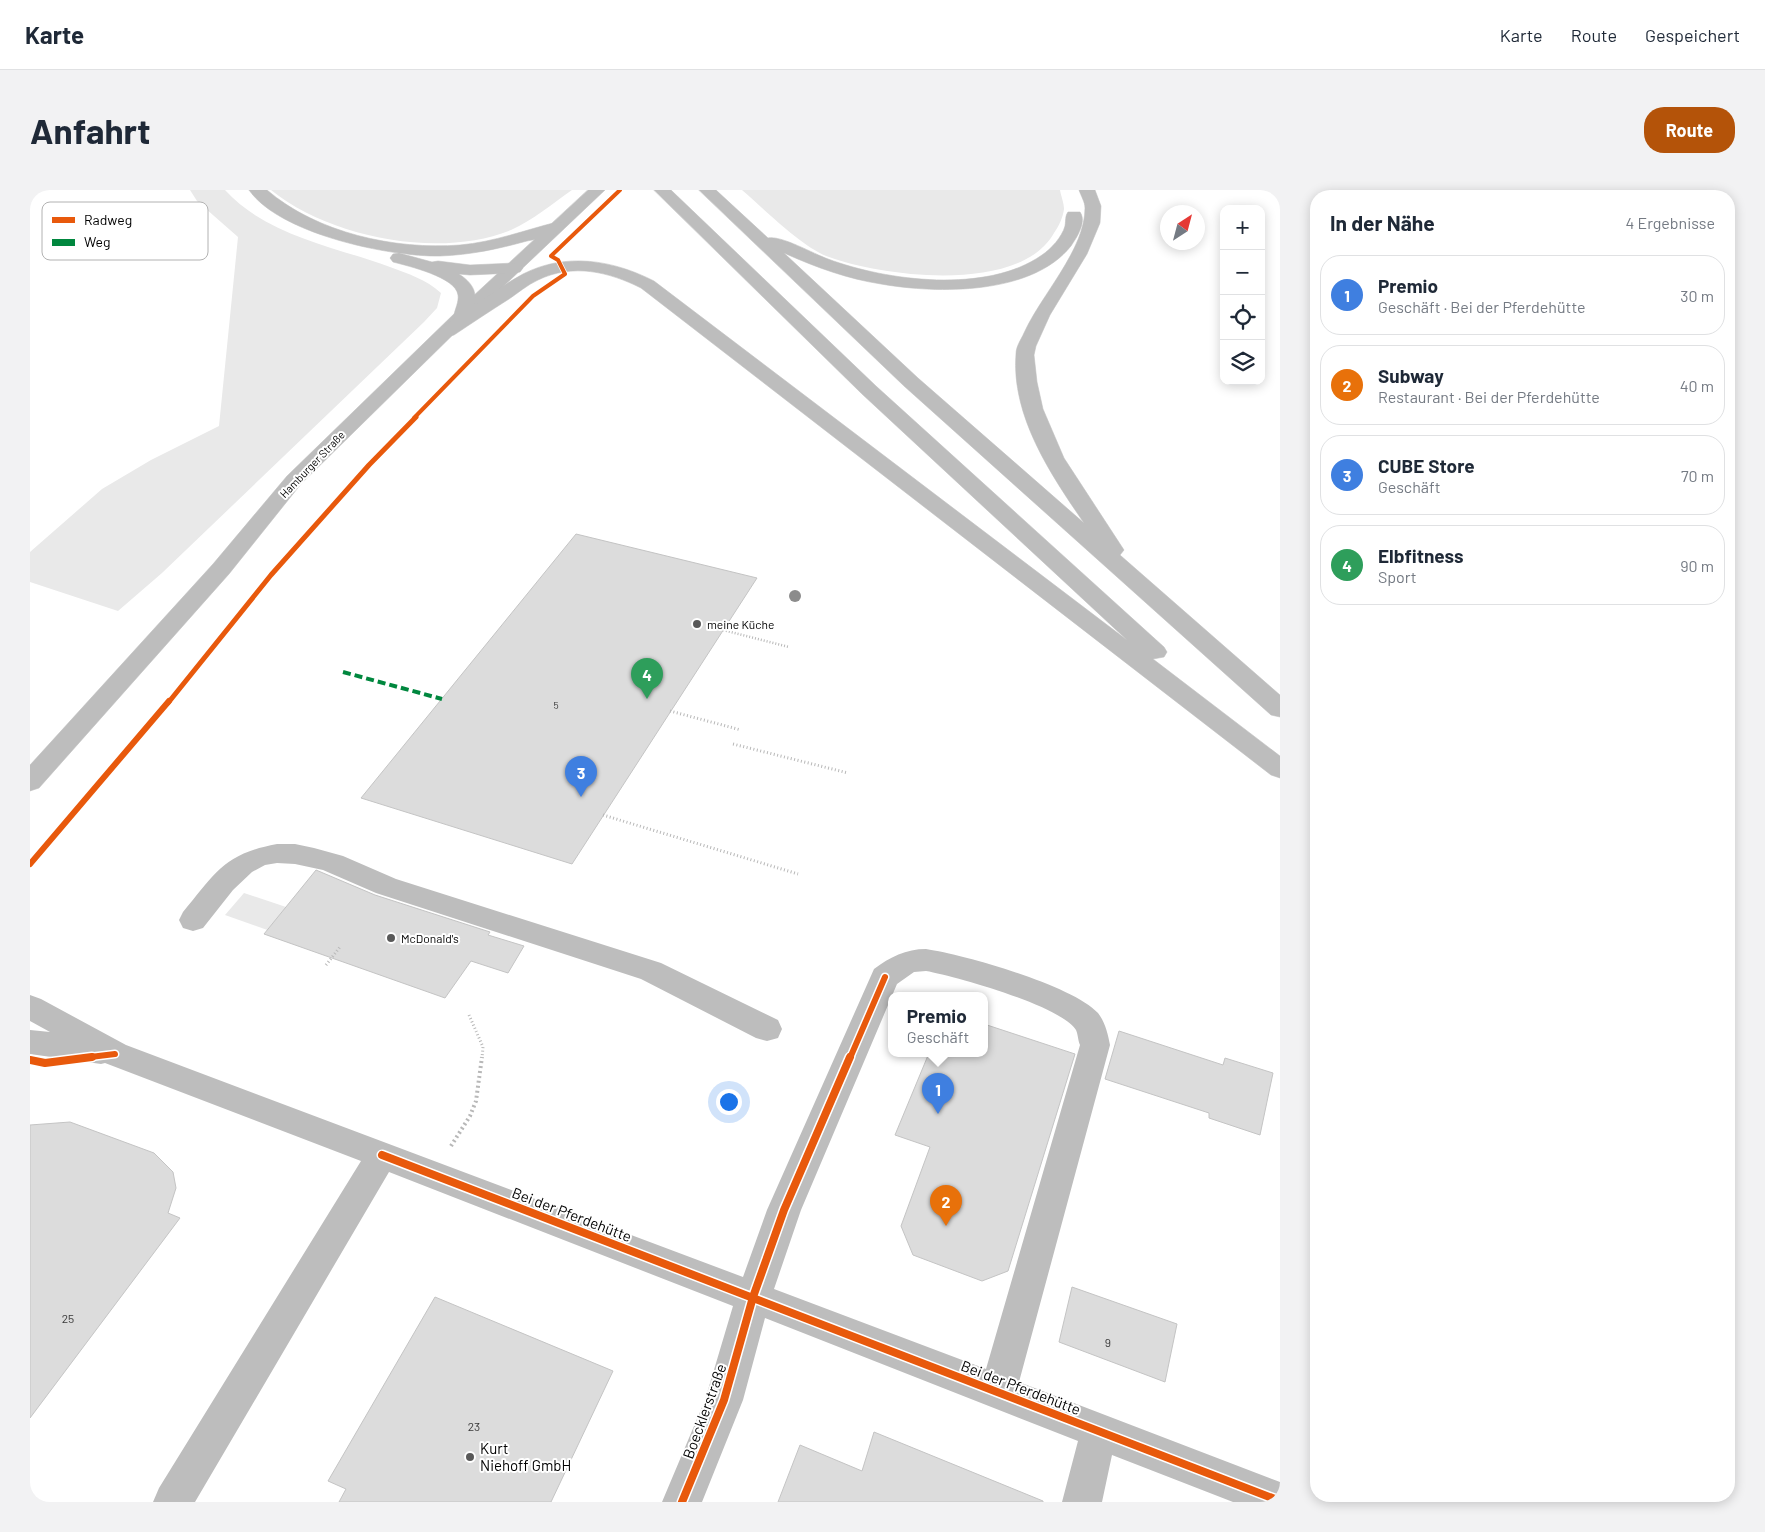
<!DOCTYPE html>
<html lang="de">
<meta charset="utf-8">
<style>
body{margin:0;font-family:Barlow,sans-serif;background:#f2f2f3;color:#1f2937}
.controls{position:absolute;right:15px;top:15px;display:grid;overflow:hidden;border-radius:10px;box-shadow:0 2px 12px #0003}
.controls button{width:45px;height:45px;display:grid;place-items:center;padding:0;border:0;border-bottom:1px solid #e0e1e3;background:#fff;color:#1f2937;font:25px sans-serif}
.compass{position:absolute;left:1130px;top:15px;width:45px;height:45px;border-radius:50%;background:#fff;box-shadow:0 2px 12px #0003;rotate:36deg}
.you{position:absolute;left:698px;top:911px;width:18px;height:18px;margin:-12px;border:4px solid #fff;border-radius:50%;background:#1a73e8;box-shadow:0 0 0 8px #1a73e833}
.badge{display:grid;place-items:center;width:32px;height:32px;border-radius:50%;background:#b45309;color:#fff;font-size:16px;font-weight:700}
.pin{position:absolute;translate:-50% -41px;filter:drop-shadow(0 1px 2px #0008)}
.pin::after{content:'';position:absolute;top:26px;width:18px;height:15px;background:inherit;clip-path:polygon(0 0,100% 0,50% 100%)}
.popup{position:absolute;left:858px;top:802px;width:100px;height:65px;box-sizing:border-box;display:grid;place-content:center;border-radius:10px;background:#fff;filter:drop-shadow(0 1px 4px #0005);font-size:16px;white-space:nowrap;color:#747a83}
.popup b{font-size:19px;color:#1f2937}
.popup::after{content:'';position:absolute;left:50%;top:100%;margin-left:-10px;border:10px solid transparent;border-top-color:#fff}
.list{margin:0;padding:0;list-style:none}
h2{display:flex;justify-content:space-between;align-items:center;height:65px;margin:0;padding:0 20px;font-size:21px}
h2 small{font-size:16px;font-weight:400;color:#747a83}
.list li{display:grid;grid-template-columns:32px 1fr auto;gap:15px;align-items:center;box-sizing:border-box;height:80px;margin:0 10px 10px;padding:0 10px;border:1px solid #e0e1e3;border-radius:20px}
.list b{display:block;font-size:19px;white-space:nowrap}
.list p{margin:0;font-size:16px;white-space:nowrap;color:#747a83}
.list em{font-size:16px;font-style:normal;color:#747a83}
.icon{flex:none;width:28px;height:28px;fill:none;stroke:currentColor;stroke-width:2;stroke-linecap:round;stroke-linejoin:round}
.map{position:relative;flex:none;width:1250px;height:1312px;overflow:hidden;border-radius:20px}
header{display:flex;align-items:center;gap:30px;box-sizing:border-box;height:70px;padding:0 25px;background:#fff;border-bottom:1px solid #e0e1e3}
header strong{font-size:24px}
nav{display:flex;gap:28px;margin-inline-start:auto;font-size:18px}
.intro{display:flex;align-items:center;justify-content:space-between;box-sizing:border-box;height:120px;padding:0 30px}
h1{margin:0;font-size:35px}
.button{padding:12px 22px;border-radius:20px;background:#b45309;color:#fff;font-size:18px;font-weight:700}
main{display:flex;gap:30px;padding:0 30px}
aside{flex:1;background:#fff;border-radius:20px;box-shadow:0 2px 12px #0003}
.map>svg:first-child{display:block}
</style>
<header>
<strong>Karte</strong>
<nav><a>Karte</a><a>Route</a><a>Gespeichert</a></nav>
</header>
<div class="intro"><h1>Anfahrt</h1><a class="button">Route</a></div>
<main>
<div class="map">
<svg width="1250" height="1312" viewBox="0 0 1250 1312">
<rect width="100%" height="100%" fill="#fff"/>
<g fill="#e9e9e9">
<path d="M160 0H195C237 46 303 56 360 77 378 84 396 89 411 103L407 118 394 132 132 383 88 421 0 392V362L72 299 121 270 189 236 208 47 167 11Z"/>
<path d="M241 0H542C522 14 503 30 481 40 410 69 300 48 241 0Z"/>
<path d="M712 0H1030C1031 6 1034 13 1034 19 1033 27 1029 36 1024 43 990 104 854 87 799 67 773 58 734 19 712 0Z"/>
<polygon points="214,703 262,719 243,742 195,725"/>
</g>
<g fill="#dcdcdc" stroke="#c4c4c4">
<polygon points="546,344 727,388 542,674 331,608"/>
<polygon points="286,680 345,705 460,742 458,745 494,756 478,783 441,771 415,808 234,744"/>
<polygon points="954,834 1045,864 978,1081 952,1091 883,1065 871,1036 900,957 865,945 899,863 954,863"/>
<polygon points="1089,841 1193,875 1195,868 1243,883 1230,945 1179,928 1179,923 1075,889"/>
<polygon points="40,932 124,963 143,982 146,998 138,1023 150,1028 0,1228 0,935"/>
<polygon points="1042,1097 1147,1134 1135,1192 1029,1152"/>
<polygon points="405,1107 583,1181 521,1312 309,1312 316,1299 298,1291"/>
<polygon points="844,1242 1013,1311 1013,1312 748,1312 770,1255 832,1281"/>
</g>
<g fill="none" stroke-linecap="round" stroke-linejoin="round">
<g stroke="#dbdbdb" stroke-width="1">
<polygon id="major" points="558,0 575,0 439,129 271,294 199,384 9,598 0,601 0,575 183,374 257,286 427,121"/>
</g>
<g stroke="#dbdbdb" stroke-width="1">
<g id="highway">
<path d="M219 0H237C287 43 365 60 430 55 464 52 495 40 527 32L533 33 535 37C529 46 507 49 497 51 468 59 440 65 410 66 360 67 249 44 219 0Z"/>
<path d="M624 0H641L846 196 1134 457 1137 462 1134 467 1123 469 1250 566V588L1241 585 611 98C579 82 543 73 508 90 497 95 488 103 479 109 460 121 442 133 424 145L417 147 410 145 408 141 426 127 424 125C425 119 429 112 428 105 426 87 378 76 363 72L360 68 363 64 369 63 402 72 408 71 440 75 484 73 490 74 493 78 490 82 484 83 440 85 429 84C441 92 448 101 444 115 461 105 476 93 493 84 536 62 583 70 624 91L1097 450 832 204Z"/>
<path d="M669 0H686L738 48C751 45 784 64 798 69 857 91 957 104 1012 65 1021 59 1032 47 1035 36 1036 30 1035 26 1038 22H1050C1057 32 1047 47 1041 56 1002 105 908 104 851 94 818 89 785 77 754 63L888 188 1054 333C1021 285 981 226 986 164 986 156 991 150 994 143 1011 105 1055 60 1055 18 1055 12 1051 6 1049 0H1065L1071 16 1070 33 1057 64 1020 125 1006 156 1004 165 1007 192 1013 219 1034 268 1094 360 1090 365 1250 505V527L1241 525 874 196Z"/>
</g>
</g>
<polyline stroke="#b8b8b8" stroke-width="2.5" stroke-dasharray="1 2" stroke-linecap="butt" points="693,440 759,457"/>
<g stroke="#b8b8b8" stroke-width="3" stroke-dasharray="1 2.5" stroke-linecap="butt">
<polyline points="640,521 711,540"/>
<polyline points="703,554 818,583"/>
<polyline points="573,625 768,684"/>
<polyline points="296,775 310,757"/>
<polyline points="439,825 453,857 452,868"/>
</g>
<polyline stroke="#b8b8b8" stroke-width="4" stroke-dasharray="2 3" stroke-linecap="butt" points="421,956 440,926 446,911 452,867"/>
<g fill="#bdbdbd" fill-rule="evenodd">
<path d="M247 654H265L284 658 313 666 366 689 631 773 748 830 752 839 748 848 737 851 726 848 611 789 346 703 293 680 265 674 247 673 235 675 222 682 203 700 173 738 163 741 153 738 149 730 153 722C185 684 193 664 247 654Z"/>
<path d="M896 759C935 765 1042 795 1068 823 1075 832 1078 844 1080 855L989 1192 1250 1292V1312H1203L1082 1265 1072 1312H1032L1048 1251 735 1128 713 1210 672 1312H632L675 1210 703 1116 359 982 165 1312H123L129 1298 331 971 75 873 71 874 0 864V840L20 842 0 831V805L11 809 96 855 713 1087 737 1020 844 779C860 767 876 759 896 759ZM896 781C925 786 1031 816 1046 840 1048 844 1048 851 1050 855L956 1179 744 1099 771 1020 867 794 884 782Z"/>
</g>
<use href="#major" fill="#bdbdbd" fill-rule="evenodd"/>
<use href="#highway" fill="#bdbdbd" fill-rule="evenodd"/>
<polyline stroke="#00873e" stroke-width="4" stroke-dasharray="8 4" stroke-linecap="butt" points="313,482 412,509"/>
<g stroke="#fff" stroke-width="5.5">
<polyline id="cycleway-far3" points="384,228 503,106 535,84 528,70 521,66 590,0"/>
</g>
<g stroke="#fff" stroke-width="8">
<polyline id="cycleway-far2" points="138,513 241,385 339,275 386,227"/>
</g>
<g stroke="#fff" stroke-width="9">
<g id="cycleway-far1">
<polyline points="0,674 139,511"/>
<polyline points="52,868 85,864"/>
<polyline points="820,868 855,787"/>
</g>
</g>
<g stroke="#fff" stroke-width="11">
<g id="cycleway">
<polyline points="0,870 15,873 62,867"/>
<polyline points="352,965 1250,1311"/>
<polyline points="652,1312 694,1210 723,1107 754,1020 820,867"/>
</g>
</g>
<use href="#cycleway-far3" stroke="#e8590c" stroke-width="4"/>
<use href="#cycleway-far2" stroke="#e8590c" stroke-width="5"/>
<use href="#cycleway-far1" stroke="#e8590c" stroke-width="6"/>
<use href="#cycleway" stroke="#e8590c" stroke-width="8"/>
</g>
<circle fill="#8c8c8c" cx="765" cy="406" r="6"/>
<g fill="#595959" stroke="#fff" stroke-width="2">
<circle cx="667" cy="434" r="5"/>
<circle cx="361" cy="748" r="5"/>
<circle cx="440" cy="1267" r="5"/>
</g>
<g text-anchor="middle" dominant-baseline="central" stroke-width="4" stroke-linejoin="round" paint-order="stroke">
<g font-size="10" fill="#373737">
<text x="526" y="515">5</text>
</g>
<g font-size="11" fill="#000" stroke="#fff">
<text transform="translate(282 274) rotate(-46)">Hamburger Straße</text>
</g>
<g font-size="12" fill="#000" stroke="#fff" text-anchor="start">
<text x="677" y="434">meine Küche</text>
<text x="371" y="748">McDonald's</text>
</g>
<g font-size="12" fill="#373737">
<text x="38" y="1128">25</text>
<text x="1078" y="1152">9</text>
<text x="444" y="1236">23</text>
</g>
<g font-size="15" fill="#000" stroke="#fff">
<text transform="translate(542 1024) rotate(21)">Bei der Pferdehütte</text>
<text transform="translate(991 1197) rotate(21)">Bei der Pferdehütte</text>
<text transform="translate(674 1221) rotate(-70)">Boecklerstraße</text>
</g>
<g font-size="15" fill="#000" stroke="#fff" text-anchor="start">
<text x="450" y="1258">Kurt<tspan x="450" dy="17">Niehoff GmbH</tspan></text>
</g>
</g>
<rect x="12" y="12" width="166" height="58" rx="8" fill="#fff" stroke="#b2b2b2" stroke-width="1"/>
<rect x="22" y="27" width="23" height="6" fill="#e8590c"/>
<rect x="22" y="49" width="23" height="7" fill="#00873e"/>
<g font-size="14" fill="#000">
<text x="54" y="35">Radweg</text>
<text x="54" y="57">Weg</text>
</g>
</svg>
<div class="controls">
<button>+</button>
<button>−</button>
<button><svg class="icon" aria-label="locate" viewBox="0 0 24 24"><circle cx="12" cy="12" r="6"/><path d="M12 2v4M12 18v4M2 12h4M18 12h4"/></svg></button>
<button><svg class="icon" aria-label="layers" viewBox="0 0 24 24"><path d="M12 4l9 5-9 5-9-5zM3 14l9 5 9-5"/></svg></button>
</div>
<svg class="compass" viewBox="-18 -18 36 36"><path d="M0-13l5 13h-10z" fill="#e53935"/><path d="M0 13l5-13h-10z" fill="#747a83"/></svg>
<div class="you"></div>
<div class="pin badge" style="left:908px;top:924px;background:#3f7fe0">1</div>
<div class="popup"><b>Premio</b>Geschäft</div>
<div class="pin badge" style="left:916px;top:1036px;background:#e8710a">2</div>
<div class="pin badge" style="left:551px;top:607px;background:#3f7fe0">3</div>
<div class="pin badge" style="left:617px;top:509px;background:#2e9e5b">4</div>
</div>
<aside>
<h2>In der Nähe<small>4 Ergebnisse</small></h2>
<ul class="list">
<li><span class="badge" style="background:#3f7fe0">1</span><div><b>Premio</b><p>Geschäft · Bei der Pferdehütte</p></div><em>30 m</em></li>
<li><span class="badge" style="background:#e8710a">2</span><div><b>Subway</b><p>Restaurant · Bei der Pferdehütte</p></div><em>40 m</em></li>
<li><span class="badge" style="background:#3f7fe0">3</span><div><b>CUBE Store</b><p>Geschäft</p></div><em>70 m</em></li>
<li><span class="badge" style="background:#2e9e5b">4</span><div><b>Elbfitness</b><p>Sport</p></div><em>90 m</em></li>
</ul>
</aside>
</main>
